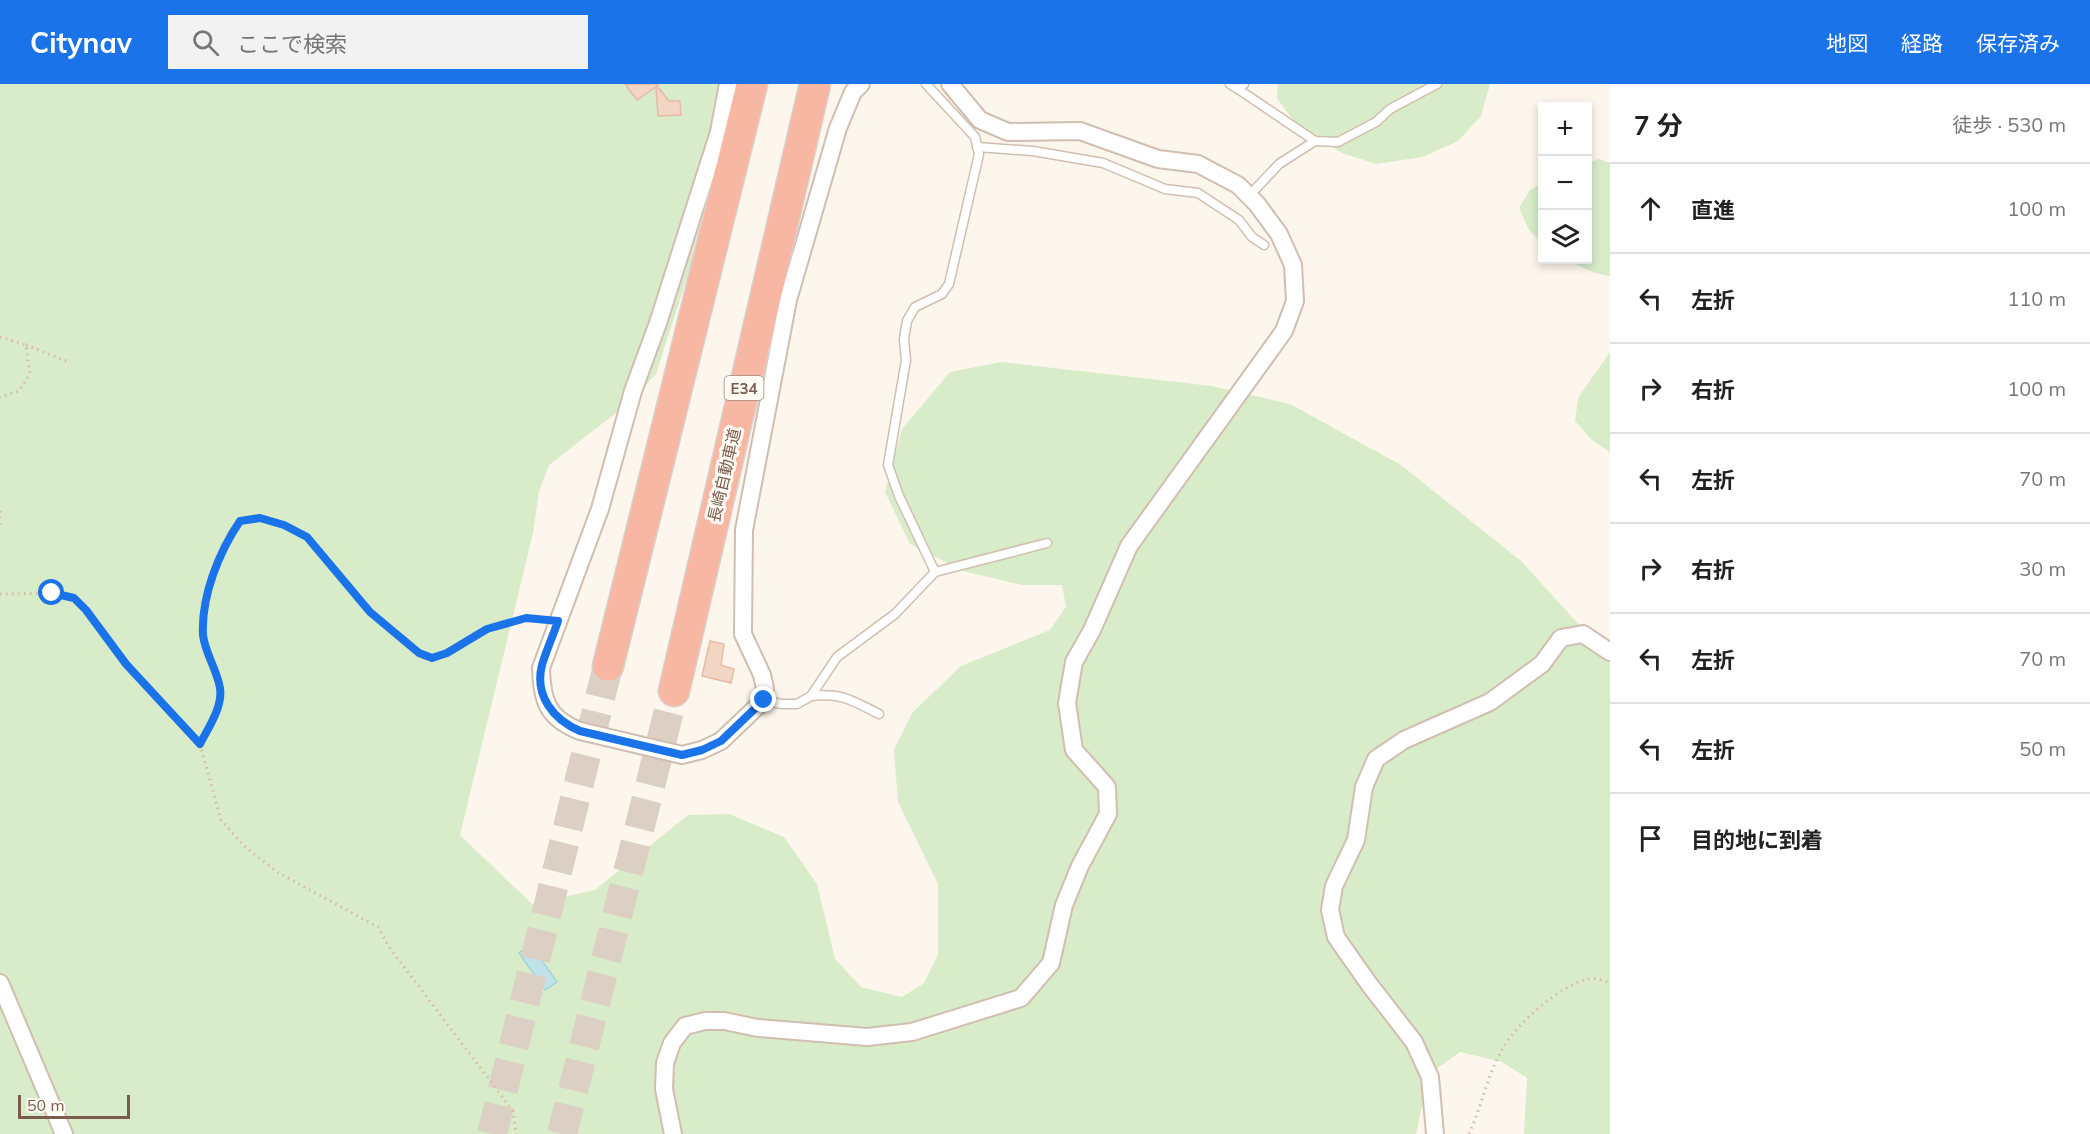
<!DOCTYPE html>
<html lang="ja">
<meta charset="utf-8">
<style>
body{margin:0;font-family:Mulish,"Noto Sans JP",sans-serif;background:#f2f2f2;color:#222}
.controls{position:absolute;right:18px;top:18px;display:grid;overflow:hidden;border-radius:0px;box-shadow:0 3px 9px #0003}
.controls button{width:54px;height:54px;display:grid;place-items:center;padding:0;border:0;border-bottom:2px solid #e0e0e0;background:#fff;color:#222;font:30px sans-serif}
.scale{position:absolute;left:18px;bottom:15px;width:112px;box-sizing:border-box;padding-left:6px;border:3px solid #7a5c4d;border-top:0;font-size:16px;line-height:21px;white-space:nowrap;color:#7a5c4d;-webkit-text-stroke:4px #fffaf3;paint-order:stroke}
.stop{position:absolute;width:18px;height:18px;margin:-14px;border:4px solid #1a73e8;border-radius:50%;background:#fff}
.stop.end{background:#1a73e8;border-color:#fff;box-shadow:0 2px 6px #0008}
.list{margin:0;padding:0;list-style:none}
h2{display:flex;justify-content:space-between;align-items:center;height:78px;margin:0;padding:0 24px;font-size:26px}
h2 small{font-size:20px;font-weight:400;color:#767676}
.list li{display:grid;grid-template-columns:39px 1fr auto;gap:18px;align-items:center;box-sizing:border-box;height:90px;padding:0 24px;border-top:2px solid #e0e0e0}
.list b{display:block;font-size:22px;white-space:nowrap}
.list em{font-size:20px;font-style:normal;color:#767676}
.icon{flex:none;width:33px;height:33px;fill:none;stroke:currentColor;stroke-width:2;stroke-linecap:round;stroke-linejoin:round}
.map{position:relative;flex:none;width:1610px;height:1050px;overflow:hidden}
header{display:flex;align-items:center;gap:36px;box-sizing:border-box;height:84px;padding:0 30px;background:#1a73e8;color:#fff}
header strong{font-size:28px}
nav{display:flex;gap:33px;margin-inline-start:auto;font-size:21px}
.search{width:420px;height:54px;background:#f2f2f2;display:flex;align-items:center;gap:15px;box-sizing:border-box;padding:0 21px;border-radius:0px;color:#767676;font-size:22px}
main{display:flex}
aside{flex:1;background:#fff}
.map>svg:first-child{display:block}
</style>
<header>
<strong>Citynav</strong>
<div class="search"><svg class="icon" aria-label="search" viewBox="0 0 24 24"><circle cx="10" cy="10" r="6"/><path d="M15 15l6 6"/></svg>ここで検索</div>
<nav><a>地図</a><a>経路</a><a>保存済み</a></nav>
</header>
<main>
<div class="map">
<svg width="1610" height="1050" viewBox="0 0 1610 1050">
<rect width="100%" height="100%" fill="#fdf6ec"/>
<g fill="#d8ecc9">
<polygon points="0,0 738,0 710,122 656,290 634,315 549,381 539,407 533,449 460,751 532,820 595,806 688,731 729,730 784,753 817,800 835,875 861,903 902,913 924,899 938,871 938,800 898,718 894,666 912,629 961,582 1050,546 1066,523 1062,501 1022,501 963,487 910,460 885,408 902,345 950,288 1001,278 1212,302 1290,320 1401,381 1521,477 1610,575 1610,1050 1524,1050 1527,994 1502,978 1460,968 1436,985 1422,1022 1416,1050 0,1050"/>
<polygon points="1278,0 1490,0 1481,32 1458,57 1422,73 1377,80 1344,70 1295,39 1277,14"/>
<polygon points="1599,75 1610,79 1610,192 1595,189 1566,176 1588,176 1588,79"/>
<polygon points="1542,99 1542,159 1529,146 1519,124 1530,106"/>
<polygon points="1610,268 1610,368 1592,356 1575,337 1578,314"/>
</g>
<polygon fill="#bfe3e8" stroke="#a5d3da" stroke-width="1.5" points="531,861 557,898 545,906 519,869"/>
<g fill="#f3d5c3" stroke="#e6bba3" stroke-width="1.5">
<polygon points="625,0 659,0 657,2 669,17 680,17 681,31 658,32 656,3 637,16"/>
<polygon points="710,557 724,560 721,581 734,585 731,599 702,592"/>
</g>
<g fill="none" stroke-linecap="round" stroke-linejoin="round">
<g stroke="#dcd0c4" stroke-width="30" stroke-dasharray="30 15" stroke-linecap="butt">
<polyline points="492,1050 608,582"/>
<polyline points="562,1050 674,607"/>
</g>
<g stroke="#d1beb0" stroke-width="11">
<g id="lane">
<polyline points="926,0 975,53 979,70 949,200 942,210 915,223 907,237 904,255 906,276 888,381 899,412 935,488 1047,459"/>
<polyline points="1230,0 1238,5"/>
<polyline points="1244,0 1238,5 1315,57 1338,58 1376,38 1390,25 1437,0"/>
<polyline points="977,63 1033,67 1103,79 1165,105 1198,109 1239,136 1252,153 1264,161"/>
<polyline points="1249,112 1279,80 1315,57"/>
<path d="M811 612C843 609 851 616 879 630"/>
<polyline points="764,616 781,620 797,620 811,612 837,573 895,530 935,488"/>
</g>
</g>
<g stroke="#d1beb0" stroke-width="20">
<g id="street">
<path d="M728 0 719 48 658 239 633 307 600 425 541 584C542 617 547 634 580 647L682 671 702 666 721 657 764 616 765 604 762 591 743 550 744 446 788 216 838 44 853 8 861 0"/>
<polyline points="0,899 64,1050"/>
<polyline points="673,1050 664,1005 665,979 672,959 685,942 705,937 724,937 758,944 867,953 912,948 1021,914 1051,879 1064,821 1080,782 1108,730 1107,703 1074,666 1067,619 1074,578 1092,546 1129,462 1284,247 1295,217 1293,181 1279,150 1257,120 1238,101 1198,80 1158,75 1080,47 1008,48 980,36 950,0"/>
<polyline points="1435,1050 1430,993 1414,958 1369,900 1336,853 1330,826 1334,802 1356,756 1364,703 1376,675 1404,656 1490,618 1542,580 1561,554 1583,550 1610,568"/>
</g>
</g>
<g stroke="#dad1cd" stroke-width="33">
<g id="highway">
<polyline points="608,582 752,0"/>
<polyline points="674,607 815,0"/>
</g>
</g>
<g stroke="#d9b8a5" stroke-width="3" stroke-dasharray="1.5 4.5" stroke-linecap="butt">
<polyline points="0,253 26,261 30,290 19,307 0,313"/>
<polyline points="26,261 69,278"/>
<polyline points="0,427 0,441"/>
<path d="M0 510 52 509 74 514 86 526 126 580 200 660C208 644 223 623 220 604 217 586 205 569 203 551 201 512 218 468 240 437L260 434 284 441 307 453 370 528 419 569 432 574 446 569 487 545 526 533 544 536"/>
<polyline points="200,660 221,736 244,762 277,788 378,843 389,863 513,1027 516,1050"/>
<path d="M1469 1050C1482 1022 1487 991 1503 964 1516 940 1561 901 1588 895 1594 893 1603 897 1610 899"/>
</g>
<use href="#lane" stroke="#fff" stroke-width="8"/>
<use href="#street" stroke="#fff" stroke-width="16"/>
<use href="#highway" stroke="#f7b7a3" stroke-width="30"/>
</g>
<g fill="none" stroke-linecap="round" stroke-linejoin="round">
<path stroke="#1a73e8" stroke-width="8" d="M52 509 74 514 86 526 126 580 200 660C208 644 223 623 220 604 217 586 205 569 203 551 201 512 219 468 240 437L260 434 284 441 307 453 370 528 419 569 432 574 447 569 487 545 526 534 558 537C553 552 546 567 542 581 534 612 554 636 580 647L682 671 702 666 721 657 764 616"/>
</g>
<g text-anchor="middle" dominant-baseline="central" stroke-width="6" stroke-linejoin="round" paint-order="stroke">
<rect fill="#fffaf3" stroke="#a28b7f" stroke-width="1.5" x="724.5" y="292" width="39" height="24" rx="4.5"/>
<g font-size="15" font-weight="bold" fill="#7a5c4d">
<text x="744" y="304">E34</text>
</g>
<g font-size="16" fill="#7a5c4d" stroke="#fffaf3">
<text transform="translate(724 391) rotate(-77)">長崎自動車道</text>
</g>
</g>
</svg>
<div class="controls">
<button>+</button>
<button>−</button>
<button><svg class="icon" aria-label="layers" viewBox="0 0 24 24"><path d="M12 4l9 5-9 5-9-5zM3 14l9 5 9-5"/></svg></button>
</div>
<div class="scale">50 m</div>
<div class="stop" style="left:52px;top:509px"></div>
<div class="stop end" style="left:764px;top:616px"></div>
</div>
<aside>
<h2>7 分<small>徒歩 · 530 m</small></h2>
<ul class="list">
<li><svg class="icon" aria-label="ahead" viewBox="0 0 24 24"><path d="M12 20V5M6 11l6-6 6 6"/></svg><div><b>直進</b></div><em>100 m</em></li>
<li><svg class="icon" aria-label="left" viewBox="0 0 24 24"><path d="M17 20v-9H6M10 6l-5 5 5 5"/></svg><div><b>左折</b></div><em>110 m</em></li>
<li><svg class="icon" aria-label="right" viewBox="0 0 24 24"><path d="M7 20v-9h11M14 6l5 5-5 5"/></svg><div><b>右折</b></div><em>100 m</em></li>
<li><svg class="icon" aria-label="left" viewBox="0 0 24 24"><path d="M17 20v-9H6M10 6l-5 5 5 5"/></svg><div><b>左折</b></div><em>70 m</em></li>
<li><svg class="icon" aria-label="right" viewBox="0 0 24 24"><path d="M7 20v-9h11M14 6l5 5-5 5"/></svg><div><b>右折</b></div><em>30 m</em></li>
<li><svg class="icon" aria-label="left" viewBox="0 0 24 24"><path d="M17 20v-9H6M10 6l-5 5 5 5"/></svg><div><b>左折</b></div><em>70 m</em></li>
<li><svg class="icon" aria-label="left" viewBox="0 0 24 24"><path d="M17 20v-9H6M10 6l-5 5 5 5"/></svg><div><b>左折</b></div><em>50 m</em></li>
<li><svg class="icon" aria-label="arrive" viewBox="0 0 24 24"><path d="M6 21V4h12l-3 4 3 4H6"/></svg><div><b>目的地に到着</b></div></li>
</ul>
</aside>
</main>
